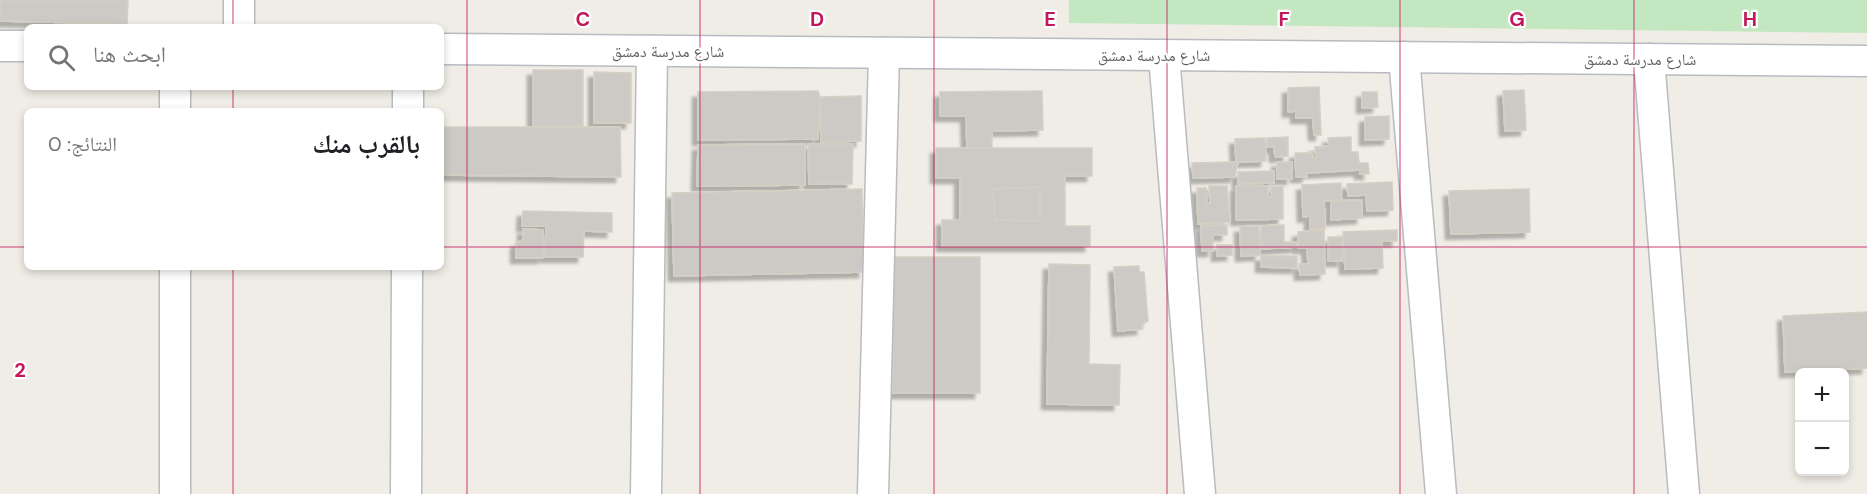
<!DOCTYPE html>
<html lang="ar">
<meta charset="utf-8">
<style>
body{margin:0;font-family:"DM Sans","Noto Naskh Arabic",sans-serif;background:#f6f6f6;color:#202124;direction:rtl}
.controls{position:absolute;right:18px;bottom:18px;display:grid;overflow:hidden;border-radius:9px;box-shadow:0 3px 9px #0003}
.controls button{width:54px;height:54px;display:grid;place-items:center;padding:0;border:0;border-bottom:2px solid #e0e0e0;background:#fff;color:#202124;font:30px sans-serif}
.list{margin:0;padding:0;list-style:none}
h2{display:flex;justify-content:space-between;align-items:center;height:78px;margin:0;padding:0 24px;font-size:26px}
h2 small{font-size:20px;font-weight:400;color:#757577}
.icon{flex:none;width:33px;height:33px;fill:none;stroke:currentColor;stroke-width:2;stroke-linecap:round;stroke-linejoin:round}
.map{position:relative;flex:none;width:1867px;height:494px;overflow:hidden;direction:ltr}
.search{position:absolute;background:#fff;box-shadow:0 3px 9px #0003;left:24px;top:24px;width:420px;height:66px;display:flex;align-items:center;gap:15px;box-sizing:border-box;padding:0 21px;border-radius:9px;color:#757577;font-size:22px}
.panel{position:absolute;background:#fff;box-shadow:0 3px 9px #0003;left:24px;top:108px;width:420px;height:162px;border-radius:9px;direction:rtl}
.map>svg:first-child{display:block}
</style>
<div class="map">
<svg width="1867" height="494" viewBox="0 0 1867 494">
<defs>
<filter id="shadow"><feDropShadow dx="-5.5" dy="5.5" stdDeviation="1.5" flood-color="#0004"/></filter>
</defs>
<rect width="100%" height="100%" fill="#f0ede6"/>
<polygon fill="#c3e8c1" points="1069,0 1867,0 1867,33 1069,23"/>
<g fill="#cdcac5" stroke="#d5cfc3" stroke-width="1.5" filter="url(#shadow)">
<polygon points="0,0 128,0 127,24 0,21"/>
<rect x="533" y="70" width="50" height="56"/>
<polygon points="594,72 631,73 631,123 594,123"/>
<polygon points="1319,87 1321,135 1314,135 1313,118 1296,118 1296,111 1288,112 1288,88"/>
<polygon points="1524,90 1526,130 1505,131 1503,91"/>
<polygon points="818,91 820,97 818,139 698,140 698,92"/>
<polygon points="1042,91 1043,130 992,131 992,148 967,148 966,116 940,116 940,92"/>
<polygon points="1362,92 1377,92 1378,107 1362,108"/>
<polygon points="861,96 861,141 821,142 820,97"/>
<polygon points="1389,116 1389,139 1365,140 1365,117"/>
<polygon points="441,127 620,127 621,177 441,175"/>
<polygon points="1288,137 1288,156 1275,157 1274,147 1267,147 1267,138"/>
<polygon points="1351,137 1351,152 1358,152 1359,163 1368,163 1369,174 1360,174 1360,170 1307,173 1307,177 1296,177 1295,153 1312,153 1313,158 1316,158 1315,147 1329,146 1328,138"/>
<polygon points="1265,138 1266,161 1238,162 1235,177 1193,178 1192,163 1236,162 1235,139"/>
<polygon points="805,144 805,185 697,186 698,145"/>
<polygon points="808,144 853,144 852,184 809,184"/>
<polygon points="936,148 1092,148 1092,176 1065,176 1065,226 1090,226 1090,246 942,246 942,220 960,220 960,178 936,178"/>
<rect x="1277" y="162" width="15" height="17"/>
<polygon points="1274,171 1274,183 1238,184 1238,172"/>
<polygon points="1392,182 1393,210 1367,211 1366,195 1348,196 1347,184"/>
<polygon points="1341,183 1341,200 1324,201 1325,229 1310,229 1310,216 1303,217 1302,185"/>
<polygon points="1209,186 1227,186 1230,222 1198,224 1197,188 1206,188 1207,203 1210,203"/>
<polygon points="1236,186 1268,186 1268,197 1271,197 1271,187 1283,186 1283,219 1236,220"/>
<polygon points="1040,187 1040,221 995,220 993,189"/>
<polygon points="862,189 864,272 674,276 672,193"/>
<polygon points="1529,189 1530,232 1451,234 1449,191"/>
<polygon points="1362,200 1362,218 1331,220 1331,201"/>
<polygon points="523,211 612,213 612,232 584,231 583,257 545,257 546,226 522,226"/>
<polygon points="1227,225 1227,235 1213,235 1213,251 1202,251 1201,226"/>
<polygon points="1284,225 1284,242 1296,242 1296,247 1262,249 1261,226"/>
<polygon points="1259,226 1260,255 1241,256 1240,227"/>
<polygon points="523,229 543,230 543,258 516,258 516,243 523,240"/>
<polygon points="1324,230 1325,274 1300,275 1299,264 1308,264 1307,248 1298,248 1298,232"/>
<polygon points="1397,230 1397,241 1382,241 1383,268 1345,269 1343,232"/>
<rect x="1328" y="237" width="14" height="24"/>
<polygon points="1217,245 1232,245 1232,255 1217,256"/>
<polygon points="1261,256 1297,256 1297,268 1261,267"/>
<rect x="893" y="257" width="87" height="136"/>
<polygon points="1049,264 1090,265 1089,364 1120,365 1119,405 1047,404"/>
<polygon points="1139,266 1139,272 1144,272 1148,321 1142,324 1142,329 1118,331 1114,267"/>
<polygon points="1867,312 1867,368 1785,372 1783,316"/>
</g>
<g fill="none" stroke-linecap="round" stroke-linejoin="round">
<g stroke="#b8bbc0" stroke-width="33">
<g id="minor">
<polyline points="239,27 239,0"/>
<polyline points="0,46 27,46"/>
<polyline points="441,49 1867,61"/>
<polyline points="1164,56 1200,494"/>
<polyline points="1404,57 1441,494"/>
<polyline points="1649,59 1684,494"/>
<polyline points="175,87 175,111"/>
<polyline points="408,111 408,87"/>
<polyline points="175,267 175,494"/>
<polyline points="406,494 407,267"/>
<polyline points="646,494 652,51"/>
<polyline points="873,494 884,53"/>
</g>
</g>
<use href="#minor" stroke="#fff" stroke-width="30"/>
</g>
<path fill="none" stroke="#c2185b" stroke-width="1.5" stroke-opacity="0.55" d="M233 0V27M467 0V494M700 0V494M934 0V494M1167 0V494M1400 0V494M1634 0V494M233 87V111M0 247H27M441 247H1867M233 267V494"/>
<g text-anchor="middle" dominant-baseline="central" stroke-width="4.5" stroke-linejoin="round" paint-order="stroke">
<g font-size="16" fill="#5d6266" stroke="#fff">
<text x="668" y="51">شارع مدرسة دمشق</text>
<text x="1154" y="55">شارع مدرسة دمشق</text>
<text x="1640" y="59">شارع مدرسة دمشق</text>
</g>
</g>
<g font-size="20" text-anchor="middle" font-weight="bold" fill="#c2185b" stroke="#fff" stroke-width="4.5" stroke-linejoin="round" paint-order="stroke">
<text x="583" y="26">C</text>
<text x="817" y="26">D</text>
<text x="1050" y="26">E</text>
<text x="1284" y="26">F</text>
<text x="1517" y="26">G</text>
<text x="1750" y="26">H</text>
<text x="20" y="377">2</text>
</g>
</svg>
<div class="controls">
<button>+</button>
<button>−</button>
</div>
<div class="search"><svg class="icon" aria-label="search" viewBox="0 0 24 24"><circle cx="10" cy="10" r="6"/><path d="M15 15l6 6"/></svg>ابحث هنا</div>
<section class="panel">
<h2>بالقرب منك<small>النتائج: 0</small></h2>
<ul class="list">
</ul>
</section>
</div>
